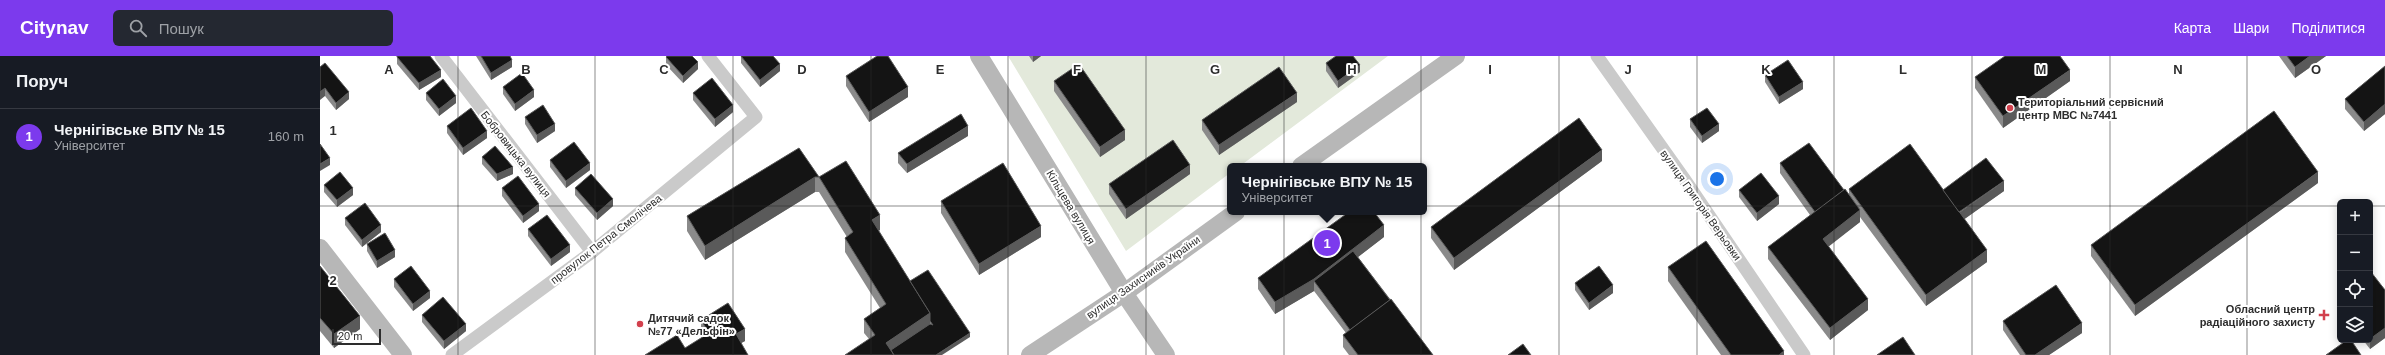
<!DOCTYPE html>
<html lang="uk">
<meta charset="utf-8">
<style>
body{margin:0;font-family:Helvetica,sans-serif;background:#242831;color:#f1f3f6}
.controls{position:absolute;right:12px;bottom:12px;display:grid;overflow:hidden;border-radius:6px;box-shadow:0 2px 10px #0003}
.controls button{width:36px;height:36px;display:grid;place-items:center;padding:0;border:0;border-bottom:1px solid #363941;background:#171b24;color:#f1f3f6;font:20px sans-serif}
.scale{position:absolute;left:12px;bottom:10px;width:49px;box-sizing:border-box;padding-left:4px;border:2px solid #2d2d2d;border-top:0;font-size:11px;line-height:14px;white-space:nowrap;color:#2d2d2d;-webkit-text-stroke:3px #fff;paint-order:stroke}
.you{position:absolute;left:1397px;top:123px;width:14px;height:14px;margin:-10px;border:3px solid #fff;border-radius:50%;background:#1a73e8;box-shadow:0 0 0 6px #1a73e833}
.badge{display:grid;place-items:center;width:26px;height:26px;border-radius:50%;background:#7c3aed;color:#fff;font-size:13px;font-weight:700}
.pin{position:absolute;translate:-50% -50%;border:2px solid #fff;box-shadow:0 1px 4px #0006}
.popup{position:absolute;left:907px;top:107px;width:200px;height:52px;box-sizing:border-box;display:grid;place-content:center;border-radius:6px;background:#171b24;filter:drop-shadow(0 1px 3px #0005);font-size:13px;white-space:nowrap;color:#9ea1a6}
.popup b{font-size:15px;color:#f1f3f6}
.popup::after{content:'';position:absolute;left:50%;top:100%;margin-left:-8px;border:8px solid transparent;border-top-color:#171b24}
.list{margin:0;padding:0;list-style:none}
h2{display:flex;justify-content:space-between;align-items:center;height:52px;margin:0;padding:0 16px;font-size:17px}
h2 small{font-size:13px;font-weight:400;color:#9ea1a6}
.list li{display:grid;grid-template-columns:26px 1fr auto;gap:12px;align-items:center;box-sizing:border-box;height:56px;padding:0 16px;border-top:1px solid #363941}
.list b{display:block;font-size:15px;white-space:nowrap}
.list p{margin:0;font-size:13px;white-space:nowrap;color:#9ea1a6}
.list em{font-size:13px;font-style:normal;color:#9ea1a6}
.icon{flex:none;width:22px;height:22px;fill:none;stroke:currentColor;stroke-width:2;stroke-linecap:round;stroke-linejoin:round}
.map{position:relative;flex:none;width:2065px;height:299px;overflow:hidden}
header{display:flex;align-items:center;gap:24px;box-sizing:border-box;height:56px;padding:0 20px;background:#7c3aed;color:#fff}
header strong{font-size:19px}
nav{display:flex;gap:22px;margin-inline-start:auto;font-size:14px}
.search{width:280px;height:36px;background:#242831;display:flex;align-items:center;gap:10px;box-sizing:border-box;padding:0 14px;border-radius:6px;color:#9ea1a6;font-size:15px}
main{display:flex}
aside{flex:1;background:#171b24}
.map>svg:first-child{display:block}
</style>
<header>
<strong>Citynav</strong>
<div class="search"><svg class="icon" aria-label="search" viewBox="0 0 24 24"><circle cx="10" cy="10" r="6"/><path d="M15 15l6 6"/></svg>Пошук</div>
<nav><a>Карта</a><a>Шари</a><a>Поділитися</a></nav>
</header>
<main>
<aside>
<h2>Поруч<small></small></h2>
<ul class="list">
<li><span class="badge">1</span><div><b>Чернігівське ВПУ № 15</b><p>Університет</p></div><em>160 m</em></li>
</ul>
</aside>
<div class="map">
<svg width="2065" height="299" viewBox="0 0 2065 299">
<rect width="100%" height="100%" fill="#fff"/>
<polygon fill="#e3e9db" points="688,0 1068,0 920,110 910,110 910,117 806,195"/>
<g fill="none" stroke-linecap="round" stroke-linejoin="round">
<g stroke="#cacaca" stroke-width="13">
<polyline points="121,0 272,196"/>
<polyline points="1277,0 1365,124 1484,299"/>
<polyline points="132,299 272,196 436,61 388,0"/>
</g>
<g stroke="#b7b7b7" stroke-width="18">
<polyline points="659,0 804,237 846,299"/>
<polyline points="981,110 1136,0"/>
<polyline points="0,192 83,299"/>
<polyline points="710,299 804,237 916,156"/>
</g>
</g>
<g fill="#8a8a8a">
<polygon points="156,0 190,0 192,11 171,24"/>
<polygon points="421,0 460,15 440,31 421,7"/>
<polygon points="709,0 721,0 713,6"/>
<polygon points="1959,0 2006,0 1975,22"/>
<polygon points="77,1 121,21 99,34 77,8"/>
<polygon points="346,1 378,13 363,27 346,9"/>
<polygon points="1006,7 1040,16 1018,32 1006,15"/>
<polygon points="2065,10 2065,58 2044,75 2025,53 2025,43"/>
<polygon points="0,11 29,43 16,54 5,40"/>
<polygon points="1445,19 1483,33 1459,48 1445,26"/>
<polygon points="526,20 588,41 549,66 526,30"/>
<polygon points="1655,21 1750,25 1683,72 1655,32"/>
<polygon points="734,25 805,84 780,101 734,35"/>
<polygon points="183,31 214,41 195,55 183,38"/>
<polygon points="106,37 136,47 119,60 106,44"/>
<polygon points="373,37 413,56 395,71 373,44"/>
<polygon points="977,46 899,99 882,74 882,64"/>
<polygon points="205,61 235,75 217,87 205,68"/>
<polygon points="1370,63 1399,75 1382,87 1370,71"/>
<polygon points="127,70 167,82 143,99 127,77"/>
<polygon points="648,80 587,117 578,107 578,97"/>
<polygon points="479,92 499,121 560,174 558,175 590,226 650,281 549,283 544,277 544,263 560,252 525,196 525,182 527,181 499,136 495,136 385,204 367,175 367,160"/>
<polygon points="162,101 193,118 177,125 162,108"/>
<polygon points="230,104 270,114 246,132 230,111"/>
<polygon points="1282,105 1134,214 1111,182 1111,171"/>
<polygon points="1460,107 1524,134 1529,139 1529,133 1684,135 1644,163 1667,206 1606,250 1540,161 1540,166 1508,190 1548,254 1510,284 1448,203 1448,191 1490,159 1460,117"/>
<polygon points="870,118 806,163 789,138 789,128"/>
<polygon points="1998,127 1815,260 1771,200 1771,189"/>
<polygon points="4,129 33,139 17,151 4,136"/>
<polygon points="182,132 219,155 203,167 182,140"/>
<polygon points="255,132 293,150 277,164 255,139"/>
<polygon points="1419,134 1459,148 1437,165 1419,141"/>
<polygon points="621,145 721,181 659,219 621,157"/>
<polygon points="25,162 61,176 42,191 25,169"/>
<polygon points="208,173 250,196 231,210 208,180"/>
<polygon points="1064,181 1038,201 1113,299 1029,299 1023,291 1023,279 1026,277 994,235 955,258 938,233 938,222"/>
<polygon points="47,188 75,201 57,212 47,195"/>
<polygon points="0,210 40,273 14,292 0,275"/>
<polygon points="1348,211 1464,299 1401,299 1348,225"/>
<polygon points="2050,217 2065,234 2065,282 2050,293 2043,284 2050,284"/>
<polygon points="74,223 110,242 93,255 74,231"/>
<polygon points="1255,227 1293,237 1269,254 1255,234"/>
<polygon points="2020,240 2020,254 2018,251 2018,242"/>
<polygon points="102,259 146,275 124,293 102,266"/>
<polygon points="381,264 425,285 421,287 365,292 384,281 381,276"/>
<polygon points="1683,265 1762,277 1729,299 1700,299 1683,274"/>
</g>
<g fill="#5a5a5a">
<polygon points="713,0 721,0 713,6"/>
<polygon points="1990,0 2006,0 1975,22 1975,11"/>
<polygon points="192,4 192,11 171,24 171,17"/>
<polygon points="378,6 378,13 363,27 363,20"/>
<polygon points="460,8 460,15 440,31 440,24"/>
<polygon points="1040,9 1040,16 1018,32 1018,25"/>
<polygon points="121,14 121,21 99,34 99,27"/>
<polygon points="1750,14 1750,25 1683,72 1683,60"/>
<polygon points="1483,26 1483,33 1459,48 1459,41"/>
<polygon points="588,31 588,41 549,66 549,56"/>
<polygon points="5,32 5,40 0,44 0,36"/>
<polygon points="214,34 214,41 195,55 195,48"/>
<polygon points="29,36 29,43 16,54 16,47"/>
<polygon points="977,37 977,46 899,99 899,89"/>
<polygon points="136,40 136,47 119,60 119,53"/>
<polygon points="2065,48 2065,58 2044,75 2044,66"/>
<polygon points="413,49 413,56 395,71 395,63"/>
<polygon points="235,68 235,75 217,87 217,79"/>
<polygon points="1399,68 1399,75 1382,87 1382,80"/>
<polygon points="648,70 648,80 587,117 587,108"/>
<polygon points="805,74 805,84 780,101 780,91"/>
<polygon points="167,75 167,82 143,99 143,92"/>
<polygon points="1282,94 1282,105 1134,214 1134,202"/>
<polygon points="10,102 10,109 0,115 0,108"/>
<polygon points="270,107 270,114 246,132 246,125"/>
<polygon points="870,109 870,118 806,163 806,153"/>
<polygon points="193,111 193,118 177,125 177,118"/>
<polygon points="1998,116 1998,127 1815,260 1815,249"/>
<polygon points="495,121 495,136 385,204 385,190"/>
<polygon points="1684,125 1684,135 1639,167 1639,157"/>
<polygon points="33,132 33,139 17,151 17,144"/>
<polygon points="1459,140 1459,148 1437,165 1437,157"/>
<polygon points="293,143 293,150 277,164 277,157"/>
<polygon points="219,148 219,155 203,167 203,160"/>
<polygon points="1540,154 1540,166 1503,195 1503,183"/>
<polygon points="560,159 560,174 552,179 552,164"/>
<polygon points="61,169 61,176 42,191 42,184"/>
<polygon points="1064,169 1064,181 999,231 994,225 994,235 955,258 955,246"/>
<polygon points="721,170 721,181 659,219 659,208"/>
<polygon points="250,189 250,196 231,210 231,203"/>
<polygon points="75,194 75,201 57,212 57,205"/>
<polygon points="1667,194 1667,206 1606,250 1606,239"/>
<polygon points="1293,229 1293,237 1269,254 1269,247"/>
<polygon points="110,235 110,242 93,255 93,248"/>
<polygon points="1548,243 1548,254 1510,284 1510,272"/>
<polygon points="610,257 610,272 569,299 566,287"/>
<polygon points="40,260 40,273 14,292 14,278"/>
<polygon points="1762,267 1762,277 1729,299 1715,299"/>
<polygon points="146,268 146,275 124,293 124,285"/>
<polygon points="2065,272 2065,282 2050,293 2050,283"/>
<polygon points="425,273 425,285 416,290 416,278"/>
<polygon points="650,277 650,281 622,299 616,299"/>
<polygon points="1464,295 1464,299 1459,299"/>
</g>
<g fill="#141414" stroke="#5a5a5a">
<polygon points="77,0 110,0 121,14 99,27 77,1"/>
<polygon points="161,0 190,0 192,4 171,17"/>
<polygon points="347,0 372,0 378,6 363,20 346,1"/>
<polygon points="421,0 453,0 460,8 440,24"/>
<polygon points="557,0 568,0 588,31 549,56 526,20"/>
<polygon points="1016,0 1033,0 1040,9 1018,25 1006,7"/>
<polygon points="1685,0 1740,0 1750,14 1683,60 1655,21"/>
<polygon points="1967,0 1990,0 1975,11"/>
<polygon points="1468,4 1483,26 1459,41 1445,19"/>
<polygon points="5,7 29,36 16,47 5,32 0,36 0,11"/>
<polygon points="759,8 805,74 780,91 734,25"/>
<polygon points="2065,10 2065,48 2044,66 2025,43"/>
<polygon points="959,11 977,37 899,89 882,64"/>
<polygon points="202,17 214,34 195,48 183,31"/>
<polygon points="392,22 413,49 395,63 373,37"/>
<polygon points="123,23 136,40 119,53 106,37"/>
<polygon points="223,49 235,68 217,79 205,61"/>
<polygon points="151,52 167,75 143,92 127,70"/>
<polygon points="1387,52 1399,68 1382,80 1370,63"/>
<polygon points="1954,55 1998,116 1815,249 1771,189"/>
<polygon points="641,58 648,70 587,108 578,97"/>
<polygon points="1259,62 1282,94 1134,202 1111,171"/>
<polygon points="853,84 870,109 806,153 789,128"/>
<polygon points="254,86 270,107 246,125 230,104"/>
<polygon points="1489,87 1524,134 1495,156 1460,107"/>
<polygon points="0,88 10,102 0,108"/>
<polygon points="1590,88 1667,194 1606,239 1529,133"/>
<polygon points="175,90 193,111 177,118 162,101"/>
<polygon points="479,92 499,121 526,105 560,159 552,164 610,257 566,287 574,299 525,299 555,279 544,263 566,248 525,182 533,176 499,121 495,121 385,190 367,160"/>
<polygon points="1666,102 1684,125 1639,156 1623,134"/>
<polygon points="683,107 721,170 659,208 621,145"/>
<polygon points="20,116 33,132 17,144 4,129"/>
<polygon points="1441,117 1459,140 1437,157 1419,134"/>
<polygon points="271,118 293,143 277,157 255,132"/>
<polygon points="198,120 219,148 203,160 182,132"/>
<polygon points="1525,133 1540,154 1503,183 1548,243 1510,272 1448,191"/>
<polygon points="45,147 61,169 42,184 25,162"/>
<polygon points="1029,156 1054,156 1064,169 994,223 955,246 938,222"/>
<polygon points="227,159 250,189 231,203 208,173"/>
<polygon points="65,177 75,194 57,205 47,188"/>
<polygon points="1386,185 1464,295 1459,299 1411,299 1348,211"/>
<polygon points="1033,195 1070,244 1030,274 994,225"/>
<polygon points="0,210 40,260 14,278 0,262"/>
<polygon points="91,210 110,235 93,248 74,223"/>
<polygon points="1279,210 1293,229 1269,247 1255,227"/>
<polygon points="608,214 650,277 616,299 574,299 571,294 610,268 613,269 610,265 610,257 590,225"/>
<polygon points="2051,216 2065,234 2065,272 2050,283 2050,217"/>
<polygon points="1736,229 1762,267 1715,299 1706,299 1683,265"/>
<polygon points="123,241 146,268 124,285 102,259"/>
<polygon points="1071,243 1113,299 1038,299 1023,279"/>
<polygon points="408,247 425,273 416,278 428,299 325,299 357,279 365,292 389,277 381,264"/>
<polygon points="1583,281 1595,299 1557,299"/>
<polygon points="2027,284 2031,284 2041,299 2006,299"/>
<polygon points="1203,288 1211,299 1188,299"/>
</g>
<path fill="none" stroke="#2d2d2d" stroke-width="1" stroke-opacity="0.55" d="M138 0V299M275 0V299M413 0V299M551 0V299M688 0V299M826 0V299M964 0V299M1101 0V299M1239 0V299M1377 0V299M1514 0V299M1652 0V299M1790 0V299M1927 0V299M0 150H2020M2050 150H2065"/>
<g fill="#d2404d" stroke="#fff" stroke-width="1.5">
<circle cx="1690" cy="52" r="4"/>
<path d="M2002 253h4v4h4v4h-4v4h-4v-4h-4v-4h4z"/>
<circle cx="320" cy="268" r="4"/>
</g>
<g text-anchor="middle" dominant-baseline="central" stroke-width="4" stroke-linejoin="round" paint-order="stroke">
<g font-size="11" font-weight="bold" fill="#2d2d2d" stroke="#fff" text-anchor="start">
<text x="1698" y="46">Територіальний сервісний<tspan x="1698" dy="13">центр МВС №7441</tspan></text>
<text x="1995" y="253" text-anchor="end">Обласний центр<tspan x="1995" dy="13">радіаційного захисту</tspan></text>
<text x="328" y="262">Дитячий садок<tspan x="328" dy="13">№77 «Дельфін»</tspan></text>
</g>
<g font-size="11" fill="#2d2d2d" stroke="#fff">
<text transform="translate(196 98) rotate(52)">Бобровицька вулиця</text>
<text transform="translate(1381 149) rotate(55)">вулиця Григорія Верьовки</text>
<text transform="translate(751 151) rotate(59)">Кільцева вулиця</text>
<text transform="translate(286 183) rotate(-38)">провулок Петра Смолічева</text>
<text transform="translate(823 221) rotate(-35)">вулиця Захисників України</text>
</g>
</g>
<g font-size="13" text-anchor="middle" font-weight="bold" fill="#2d2d2d" stroke="#fff" stroke-width="4" stroke-linejoin="round" paint-order="stroke">
<text x="69" y="18">A</text>
<text x="206" y="18">B</text>
<text x="344" y="18">C</text>
<text x="482" y="18">D</text>
<text x="620" y="18">E</text>
<text x="757" y="18">F</text>
<text x="895" y="18">G</text>
<text x="1032" y="18">H</text>
<text x="1170" y="18">I</text>
<text x="1308" y="18">J</text>
<text x="1446" y="18">K</text>
<text x="1583" y="18">L</text>
<text x="1721" y="18">M</text>
<text x="1858" y="18">N</text>
<text x="1996" y="18">O</text>
<text x="13" y="79">1</text>
<text x="13" y="229">2</text>
</g>
</svg>
<div class="controls">
<button>+</button>
<button>−</button>
<button><svg class="icon" aria-label="locate" viewBox="0 0 24 24"><circle cx="12" cy="12" r="6"/><path d="M12 2v4M12 18v4M2 12h4M18 12h4"/></svg></button>
<button><svg class="icon" aria-label="layers" viewBox="0 0 24 24"><path d="M12 4l9 5-9 5-9-5zM3 14l9 5 9-5"/></svg></button>
</div>
<div class="scale">20 m</div>
<div class="you"></div>
<div class="pin badge" style="left:1007px;top:187px">1</div>
<div class="popup"><b>Чернігівське ВПУ № 15</b>Університет</div>
</div>
</main>
